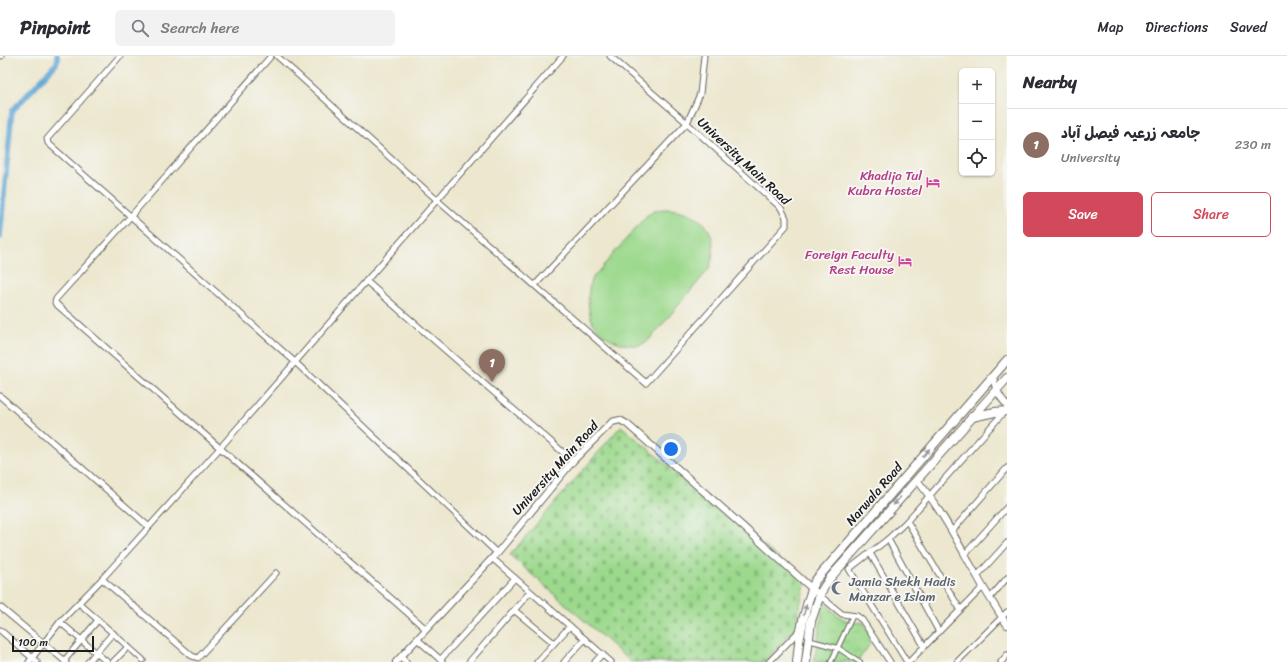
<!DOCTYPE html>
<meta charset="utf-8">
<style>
body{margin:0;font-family:Sriracha,"Playpen Sans Arabic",sans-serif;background:#f2f2f3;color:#2b2b33}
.controls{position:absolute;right:12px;top:12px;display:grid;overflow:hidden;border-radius:6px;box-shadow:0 1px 3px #0004}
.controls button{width:36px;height:36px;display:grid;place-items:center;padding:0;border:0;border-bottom:1px solid #e1e1e2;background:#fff;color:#2b2b33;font:20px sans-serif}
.scale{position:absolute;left:12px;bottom:10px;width:82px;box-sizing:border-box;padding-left:4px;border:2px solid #1c1c1c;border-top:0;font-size:11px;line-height:14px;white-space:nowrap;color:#1c1c1c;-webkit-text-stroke:3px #f6f6f2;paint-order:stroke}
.you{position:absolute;left:671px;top:393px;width:14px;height:14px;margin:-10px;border:3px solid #fff;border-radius:50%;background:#1a73e8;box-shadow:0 0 0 6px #1a73e833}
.badge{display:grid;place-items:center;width:26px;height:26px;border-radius:50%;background:#d1495b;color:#fff;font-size:13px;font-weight:700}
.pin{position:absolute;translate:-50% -33px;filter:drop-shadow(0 1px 2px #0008)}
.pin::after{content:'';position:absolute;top:21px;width:14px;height:12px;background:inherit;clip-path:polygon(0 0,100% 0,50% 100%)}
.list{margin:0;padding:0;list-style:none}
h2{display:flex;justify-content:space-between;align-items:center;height:52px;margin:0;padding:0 16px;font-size:17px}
h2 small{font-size:13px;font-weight:400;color:#7c7c81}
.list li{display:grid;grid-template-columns:26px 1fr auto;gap:12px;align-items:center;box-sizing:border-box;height:72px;padding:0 16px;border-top:1px solid #e1e1e2}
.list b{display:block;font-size:15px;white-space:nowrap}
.list p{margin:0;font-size:13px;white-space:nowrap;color:#7c7c81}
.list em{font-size:13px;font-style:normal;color:#7c7c81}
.actions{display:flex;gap:8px;padding:12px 16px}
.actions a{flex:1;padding:9px 0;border:1px solid #d1495b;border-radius:6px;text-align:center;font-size:14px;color:#d1495b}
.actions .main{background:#d1495b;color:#fff}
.icon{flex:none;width:22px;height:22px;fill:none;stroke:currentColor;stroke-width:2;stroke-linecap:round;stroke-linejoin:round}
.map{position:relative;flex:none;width:1007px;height:606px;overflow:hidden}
header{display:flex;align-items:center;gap:24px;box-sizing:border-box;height:56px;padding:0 20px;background:#fff;border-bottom:1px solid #e1e1e2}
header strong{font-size:19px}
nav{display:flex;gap:22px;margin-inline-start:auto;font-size:14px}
.search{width:280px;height:36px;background:#f2f2f3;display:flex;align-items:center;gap:10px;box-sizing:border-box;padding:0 14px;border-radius:6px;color:#7c7c81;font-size:15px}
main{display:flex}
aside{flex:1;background:#fff}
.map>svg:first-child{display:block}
</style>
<header>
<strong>Pinpoint</strong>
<div class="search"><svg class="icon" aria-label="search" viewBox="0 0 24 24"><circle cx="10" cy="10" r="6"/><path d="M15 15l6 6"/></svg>Search here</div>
<nav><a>Map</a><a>Directions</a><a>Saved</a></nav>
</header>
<main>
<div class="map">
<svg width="1007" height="606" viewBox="0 0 1007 606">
<defs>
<pattern id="grass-tufts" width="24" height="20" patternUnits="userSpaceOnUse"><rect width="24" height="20" fill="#9cd98d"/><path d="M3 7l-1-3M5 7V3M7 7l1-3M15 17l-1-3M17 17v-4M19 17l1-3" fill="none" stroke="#86ba79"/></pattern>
<pattern id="cemetery-stones" width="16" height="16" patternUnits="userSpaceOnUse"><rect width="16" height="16" fill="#9cd98d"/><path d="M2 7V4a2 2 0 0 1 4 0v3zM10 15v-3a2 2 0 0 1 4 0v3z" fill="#86ba79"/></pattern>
</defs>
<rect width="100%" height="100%" fill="#f6f6f2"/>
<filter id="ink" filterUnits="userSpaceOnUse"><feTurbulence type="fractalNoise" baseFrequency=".025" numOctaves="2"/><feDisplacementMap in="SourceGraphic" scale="8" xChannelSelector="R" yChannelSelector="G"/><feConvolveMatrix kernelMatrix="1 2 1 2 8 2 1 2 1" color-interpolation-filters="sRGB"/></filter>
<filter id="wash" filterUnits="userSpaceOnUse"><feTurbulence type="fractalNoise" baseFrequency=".012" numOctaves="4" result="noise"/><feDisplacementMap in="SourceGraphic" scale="16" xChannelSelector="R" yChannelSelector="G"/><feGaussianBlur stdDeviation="0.9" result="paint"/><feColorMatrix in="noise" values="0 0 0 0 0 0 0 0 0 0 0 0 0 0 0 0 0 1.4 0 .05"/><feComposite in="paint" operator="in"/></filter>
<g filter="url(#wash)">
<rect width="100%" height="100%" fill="#ece7ce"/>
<path fill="url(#grass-tufts)" stroke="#5c7a54" d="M824 546C835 557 846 570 863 566L873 584 857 606H814Z"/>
<path fill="url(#cemetery-stones)" stroke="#5c7a54" d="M621 370 806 525C802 540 798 554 799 569L764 606H631L510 499Z"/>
<path fill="#9cd98d" stroke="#5c7a54" d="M663 153C700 153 723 175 709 213L650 283C647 285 644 287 642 288 626 293 600 281 593 267 587 254 587 238 591 224L646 160 654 155Z"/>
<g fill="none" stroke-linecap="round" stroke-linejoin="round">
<polyline stroke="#5ea6d5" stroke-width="5.5" points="0,181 12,55 56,8 58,3 57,0"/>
</g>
</g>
<g filter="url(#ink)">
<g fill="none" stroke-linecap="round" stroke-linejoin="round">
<g stroke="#65635a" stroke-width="6">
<g id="pedestrian">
<polyline points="808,584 838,592 860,606"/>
<polyline points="831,606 853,559"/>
</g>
</g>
<g stroke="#65635a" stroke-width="7">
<g id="minor">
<polyline points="0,0 1,0"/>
<polyline points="120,0 47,83 48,87 295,306 497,497"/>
<polyline points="271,0 131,160 56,243 55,247 426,573"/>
<polyline points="277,0 437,144 646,327 786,170 786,162 781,152 687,67 610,0"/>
<polyline points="366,225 573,405"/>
<polyline points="535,229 687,67 700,38 704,0"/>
<polyline points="0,340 148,470"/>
<polyline points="907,465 960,553"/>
<polyline points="952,475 1007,412"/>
<polyline points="888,483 939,576"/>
<polyline points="870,497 924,590"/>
<polyline points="965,498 1007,451"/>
<polyline points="492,502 611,606"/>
<polyline points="977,520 1007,487"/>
<polyline points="102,523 192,600 198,602 276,517"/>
<polyline points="819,539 842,558 857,560 862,564 890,606"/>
<polyline points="990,542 1007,522"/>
<polyline points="79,547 143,604"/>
<polyline points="0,551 66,606"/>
<polyline points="514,554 554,587"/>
<polyline points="60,566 107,606"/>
<polyline points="0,574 37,606"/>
<polyline points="417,583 442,605"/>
<polyline points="401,601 406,606"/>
<polyline points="440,604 515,522"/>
<polyline points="64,605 98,564"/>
<polyline points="29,606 60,566 102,523 220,392 563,0"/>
<polyline points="88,606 113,577"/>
<polyline points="113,606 128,591"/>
<polyline points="469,606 530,536"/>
<polyline points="537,606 570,570"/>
<polyline points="564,606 585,583"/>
<polyline points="595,606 602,598"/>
<polyline points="769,606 801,573"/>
<polyline points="907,606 849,513 888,483 907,465 1004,356"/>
<polyline points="909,606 983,531"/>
<polyline points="957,606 1007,556"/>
<polyline points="1001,606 1007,599"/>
</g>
</g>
<g stroke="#65635a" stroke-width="8">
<g id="tertiary">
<path d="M993 321C995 332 999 341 1007 349"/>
<path d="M917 424C941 453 958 487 977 520 986 537 997 553 1007 569"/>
<polyline points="396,606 497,497 573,405 612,366 620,364 627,368 728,457 819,539"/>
</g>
</g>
<g stroke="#65635a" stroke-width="10">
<g id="primary">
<polyline points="972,361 995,356 1007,355"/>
<path d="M797 606C799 576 804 553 815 525L1007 304"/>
<polyline points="806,606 811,565 821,536 830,522 1007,322"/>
</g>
</g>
<use href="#pedestrian" stroke="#fff" stroke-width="4"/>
<use href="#minor" stroke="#fff" stroke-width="5"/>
<use href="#tertiary" stroke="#fff" stroke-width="6"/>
<use href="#primary" stroke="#fff" stroke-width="8"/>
</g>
<defs><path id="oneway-solid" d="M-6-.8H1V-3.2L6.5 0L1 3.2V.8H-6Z"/></defs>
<g fill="#999">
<use href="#oneway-solid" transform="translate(926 397) rotate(-49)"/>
<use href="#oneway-solid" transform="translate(897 445) rotate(132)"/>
<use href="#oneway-solid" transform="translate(805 554) rotate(-74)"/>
</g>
</g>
<defs>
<g id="hotel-bare" transform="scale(1.08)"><path d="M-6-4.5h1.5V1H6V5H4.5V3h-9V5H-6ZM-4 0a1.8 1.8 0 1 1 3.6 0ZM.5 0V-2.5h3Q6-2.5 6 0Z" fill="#d1479c" stroke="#f6f6f2" stroke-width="2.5" paint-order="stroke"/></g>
<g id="mosque-bare" transform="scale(1.08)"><path d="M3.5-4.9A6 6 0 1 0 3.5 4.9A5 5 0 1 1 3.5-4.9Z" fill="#6b7280" stroke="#f6f6f2" stroke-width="2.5" paint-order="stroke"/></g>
</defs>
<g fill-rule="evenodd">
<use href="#hotel-bare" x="933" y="126"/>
<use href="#hotel-bare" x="905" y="205"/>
<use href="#mosque-bare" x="838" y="532"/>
</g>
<g text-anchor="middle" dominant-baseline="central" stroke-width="4" stroke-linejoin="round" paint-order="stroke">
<g font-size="13" fill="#1c1c1c" stroke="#f6f6f2">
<text transform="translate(744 105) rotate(43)">University Main Road</text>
<text transform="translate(555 412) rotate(-48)">University Main Road</text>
<text transform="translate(874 438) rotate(-49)">Narwala Road</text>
</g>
<g font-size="13" fill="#b23c85" stroke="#f6f6f2" text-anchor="end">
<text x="922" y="119">Khadija Tul<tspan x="922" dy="15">Kubra Hostel</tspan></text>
<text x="894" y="198">Foreign Faculty<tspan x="894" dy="15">Rest House</tspan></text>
</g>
<g font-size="13" fill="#5b616d" stroke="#f6f6f2" text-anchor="start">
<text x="849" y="525">Jamia Shekh Hadis<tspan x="849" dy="15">Manzar e Islam</tspan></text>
</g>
</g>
</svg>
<div class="controls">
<button>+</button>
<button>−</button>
<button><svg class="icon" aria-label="locate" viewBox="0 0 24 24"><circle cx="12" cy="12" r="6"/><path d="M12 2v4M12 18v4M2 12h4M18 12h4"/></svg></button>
</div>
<div class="scale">100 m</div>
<div class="you"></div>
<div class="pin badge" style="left:492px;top:326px;background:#8d6e63">1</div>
</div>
<aside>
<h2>Nearby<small></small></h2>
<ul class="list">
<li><span class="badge" style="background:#8d6e63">1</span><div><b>جامعہ زرعیہ فیصل آباد</b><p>University</p></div><em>230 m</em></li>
</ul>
<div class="actions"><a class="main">Save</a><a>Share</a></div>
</aside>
</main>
